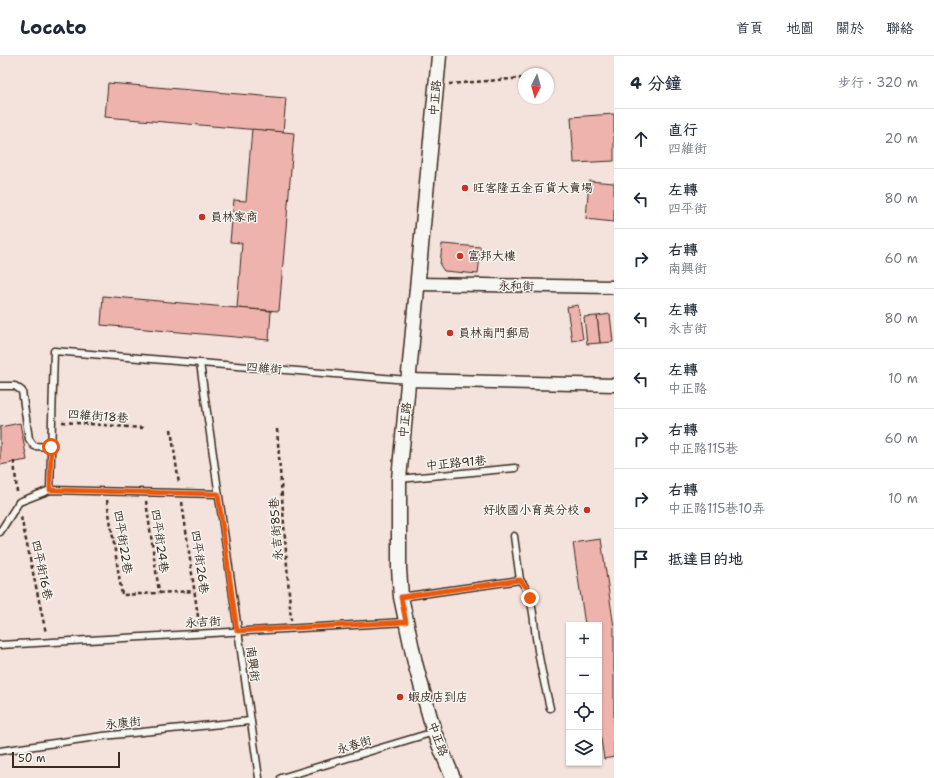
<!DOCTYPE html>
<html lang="zh-TW">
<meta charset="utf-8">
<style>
body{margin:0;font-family:"Shantell Sans","LXGW WenKai TC",sans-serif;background:#f2f2f3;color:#1f2937}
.controls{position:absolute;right:12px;bottom:12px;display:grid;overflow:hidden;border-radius:0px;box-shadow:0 1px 3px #0004}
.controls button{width:36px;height:36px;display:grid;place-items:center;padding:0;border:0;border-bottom:1px solid #e0e1e3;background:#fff;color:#1f2937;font:20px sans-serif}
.compass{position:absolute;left:518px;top:12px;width:36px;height:36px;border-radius:50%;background:#fff;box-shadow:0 1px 3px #0004;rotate:185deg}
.scale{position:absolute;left:12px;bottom:10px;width:108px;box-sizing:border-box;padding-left:4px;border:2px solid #3b2a1e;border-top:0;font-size:11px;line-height:14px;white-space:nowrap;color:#3b2a1e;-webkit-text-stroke:3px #f6f6f2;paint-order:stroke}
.stop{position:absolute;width:12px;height:12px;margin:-9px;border:3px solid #ea580c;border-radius:50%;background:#fff}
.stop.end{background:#ea580c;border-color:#fff;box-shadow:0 1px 4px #0008}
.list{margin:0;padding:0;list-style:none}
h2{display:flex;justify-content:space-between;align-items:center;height:52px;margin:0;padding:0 16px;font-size:17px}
h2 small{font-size:13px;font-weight:400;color:#747a83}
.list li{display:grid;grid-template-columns:26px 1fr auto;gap:12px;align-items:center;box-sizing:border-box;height:60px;padding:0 16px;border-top:1px solid #e0e1e3}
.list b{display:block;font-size:15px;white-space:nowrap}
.list p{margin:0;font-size:13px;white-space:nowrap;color:#747a83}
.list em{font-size:13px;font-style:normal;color:#747a83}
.icon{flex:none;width:22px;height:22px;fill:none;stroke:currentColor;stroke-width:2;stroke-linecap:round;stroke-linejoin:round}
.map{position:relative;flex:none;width:614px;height:722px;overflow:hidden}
header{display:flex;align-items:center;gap:24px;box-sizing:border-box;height:56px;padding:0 20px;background:#fff;border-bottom:1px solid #e0e1e3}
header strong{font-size:19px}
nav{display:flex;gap:22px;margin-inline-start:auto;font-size:14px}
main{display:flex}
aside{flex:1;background:#fff}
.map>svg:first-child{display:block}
</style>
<header>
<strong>Locato</strong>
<nav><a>首頁</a><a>地圖</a><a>關於</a><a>聯絡</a></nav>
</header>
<main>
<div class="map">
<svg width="614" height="722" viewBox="0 0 614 722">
<rect width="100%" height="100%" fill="#f4e2dd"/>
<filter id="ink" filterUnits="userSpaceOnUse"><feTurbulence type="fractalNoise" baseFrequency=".025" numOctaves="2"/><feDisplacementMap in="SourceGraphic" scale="8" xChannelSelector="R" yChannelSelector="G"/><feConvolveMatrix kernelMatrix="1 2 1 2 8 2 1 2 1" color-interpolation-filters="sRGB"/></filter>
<g filter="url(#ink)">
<g fill="#eeb3ad" stroke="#3b2a1e">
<polygon points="108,27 286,42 283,76 105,61"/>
<polygon points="614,58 614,105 574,107 571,61"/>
<polygon points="252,73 294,77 279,255 237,252 242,187 230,186 234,144 246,145"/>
<polygon points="589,125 614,127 614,166 586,163"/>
<polygon points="442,188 481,191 478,218 444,215 440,209"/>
<polygon points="103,240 271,255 269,284 101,269"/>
<polygon points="578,249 583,283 572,285 567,251"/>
<polygon points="610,258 613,286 600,287 597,260"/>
<polygon points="597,260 600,287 587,288 584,261"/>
<polygon points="20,367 27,404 0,409 0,371"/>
<polygon points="601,483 614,571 614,701 604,703 599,670 599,569 585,569 573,487"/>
</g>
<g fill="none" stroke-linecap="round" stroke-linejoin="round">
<g stroke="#3b2a1e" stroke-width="9">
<g id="service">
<polyline points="200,307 259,722"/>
<polyline points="0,330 15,330 22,335 29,383 34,390 51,391"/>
<polyline points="399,423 515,412"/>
<polyline points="50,434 54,295 408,324"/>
<polyline points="0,476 19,446 50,434 218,438"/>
<path d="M520 524C535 541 533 567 537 588 540 610 545 631 550 652"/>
<polyline points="401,541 520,524 514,480"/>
<polyline points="0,589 406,566"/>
<polyline points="0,695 103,680 250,665"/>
<polyline points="281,722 434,676"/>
</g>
</g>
<g stroke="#3b2a1e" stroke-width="15">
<g id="minor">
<polyline points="417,228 614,231"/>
<polyline points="408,324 614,329"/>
</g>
</g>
<g stroke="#3b2a1e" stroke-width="17">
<polyline id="tertiary" points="439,0 399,423 399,512 401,541 415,607 434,676 453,722"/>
</g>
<g stroke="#3b2a1e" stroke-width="2.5" stroke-dasharray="4 3" stroke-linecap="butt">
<polyline points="449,28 524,22"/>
<polyline points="62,366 143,372"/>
<polyline points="171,373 179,428"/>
<polyline points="277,373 291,564"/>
<polyline points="14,405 17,436"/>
<polyline points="107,444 122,539 194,535"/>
<polyline points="146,445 159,536"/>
<polyline points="182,446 199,568"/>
<polyline points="21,461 46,577"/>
</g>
<use href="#service" stroke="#f6f6f2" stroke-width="6"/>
<use href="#minor" stroke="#f6f6f2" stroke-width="12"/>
<use href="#tertiary" stroke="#f6f6f2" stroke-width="14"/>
</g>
</g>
<g fill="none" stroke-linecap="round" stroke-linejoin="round" filter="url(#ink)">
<polyline stroke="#ea580c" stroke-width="5" points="51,391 50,434 218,438 237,575 406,566 401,541 520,524 527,532 530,542"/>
</g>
<g fill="#c8321e" stroke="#f6f6f2" stroke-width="1.5">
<circle cx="465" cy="132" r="4"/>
<circle cx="202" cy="161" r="4"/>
<circle cx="460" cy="200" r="4"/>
<circle cx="450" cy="277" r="4"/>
<circle cx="587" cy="454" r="4"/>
<circle cx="400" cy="641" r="4"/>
</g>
<g text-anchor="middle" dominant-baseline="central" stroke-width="3" stroke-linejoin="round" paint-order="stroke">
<g font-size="12" fill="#3b2a1e" stroke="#f6f6f2">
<text transform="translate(435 42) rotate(-85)">中正路</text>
<text transform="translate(516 230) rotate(1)">永和街</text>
<text transform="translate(264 312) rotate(5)">四維街</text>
<text transform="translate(98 360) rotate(4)">四維街18巷</text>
<text transform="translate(405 364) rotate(-84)">中正路</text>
<text transform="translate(456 407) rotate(-5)">中正路91巷</text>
<text transform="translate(276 473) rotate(-94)">永吉街85巷</text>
<text transform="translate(160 485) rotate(82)">四平街24巷</text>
<text transform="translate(123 486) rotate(81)">四平街22巷</text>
<text transform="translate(200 506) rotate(82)">四平街26巷</text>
<text transform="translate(42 514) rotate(78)">四平街16巷</text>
<text transform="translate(203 566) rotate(-3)">永吉街</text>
<text transform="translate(253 608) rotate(82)">南興街</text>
<text transform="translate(123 667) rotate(-6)">永康街</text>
<text transform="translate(438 683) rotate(70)">中正路</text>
<text transform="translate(354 689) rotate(-17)">永春街</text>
</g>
<g font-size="12" fill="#3b2a1e" stroke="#f6f6f2" text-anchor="start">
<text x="473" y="132">旺客隆五金百貨大賣場</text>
<text x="210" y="161">員林家商</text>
<text x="468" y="200">富邦大樓</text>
<text x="458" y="277">員林南門郵局</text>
<text x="579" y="454" text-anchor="end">好收國小育英分校</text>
<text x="408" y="641">蝦皮店到店</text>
</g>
</g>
</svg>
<div class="controls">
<button>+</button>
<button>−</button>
<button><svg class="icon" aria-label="locate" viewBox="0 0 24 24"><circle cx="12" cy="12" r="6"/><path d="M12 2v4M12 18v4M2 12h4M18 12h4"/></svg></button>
<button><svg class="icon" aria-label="layers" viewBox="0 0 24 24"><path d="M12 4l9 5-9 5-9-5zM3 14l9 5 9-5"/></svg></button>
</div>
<svg class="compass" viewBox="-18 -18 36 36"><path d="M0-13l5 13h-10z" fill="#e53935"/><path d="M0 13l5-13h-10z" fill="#747a83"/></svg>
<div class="scale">50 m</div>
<div class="stop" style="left:51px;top:391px"></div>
<div class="stop end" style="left:530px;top:542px"></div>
</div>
<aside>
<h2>4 分鐘<small>步行 · 320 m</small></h2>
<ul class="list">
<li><svg class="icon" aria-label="ahead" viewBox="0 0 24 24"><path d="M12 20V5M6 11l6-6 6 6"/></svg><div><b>直行</b><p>四維街</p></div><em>20 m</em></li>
<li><svg class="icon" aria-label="left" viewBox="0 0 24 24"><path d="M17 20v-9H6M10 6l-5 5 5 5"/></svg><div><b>左轉</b><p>四平街</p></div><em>80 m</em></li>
<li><svg class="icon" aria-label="right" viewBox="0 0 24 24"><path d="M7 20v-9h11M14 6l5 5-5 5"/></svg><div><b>右轉</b><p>南興街</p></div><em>60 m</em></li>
<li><svg class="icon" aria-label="left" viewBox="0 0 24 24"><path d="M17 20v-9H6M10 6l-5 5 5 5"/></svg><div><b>左轉</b><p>永吉街</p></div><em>80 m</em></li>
<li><svg class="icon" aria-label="left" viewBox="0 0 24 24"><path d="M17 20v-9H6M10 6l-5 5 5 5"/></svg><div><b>左轉</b><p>中正路</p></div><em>10 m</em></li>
<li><svg class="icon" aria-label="right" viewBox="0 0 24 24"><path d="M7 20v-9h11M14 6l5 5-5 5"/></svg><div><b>右轉</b><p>中正路115巷</p></div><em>60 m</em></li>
<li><svg class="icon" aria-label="right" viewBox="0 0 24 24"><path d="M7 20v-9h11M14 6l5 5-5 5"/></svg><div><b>右轉</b><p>中正路115巷10弄</p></div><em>10 m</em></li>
<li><svg class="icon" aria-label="arrive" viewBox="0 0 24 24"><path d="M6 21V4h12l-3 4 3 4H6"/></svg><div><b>抵達目的地</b></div></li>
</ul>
</aside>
</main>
